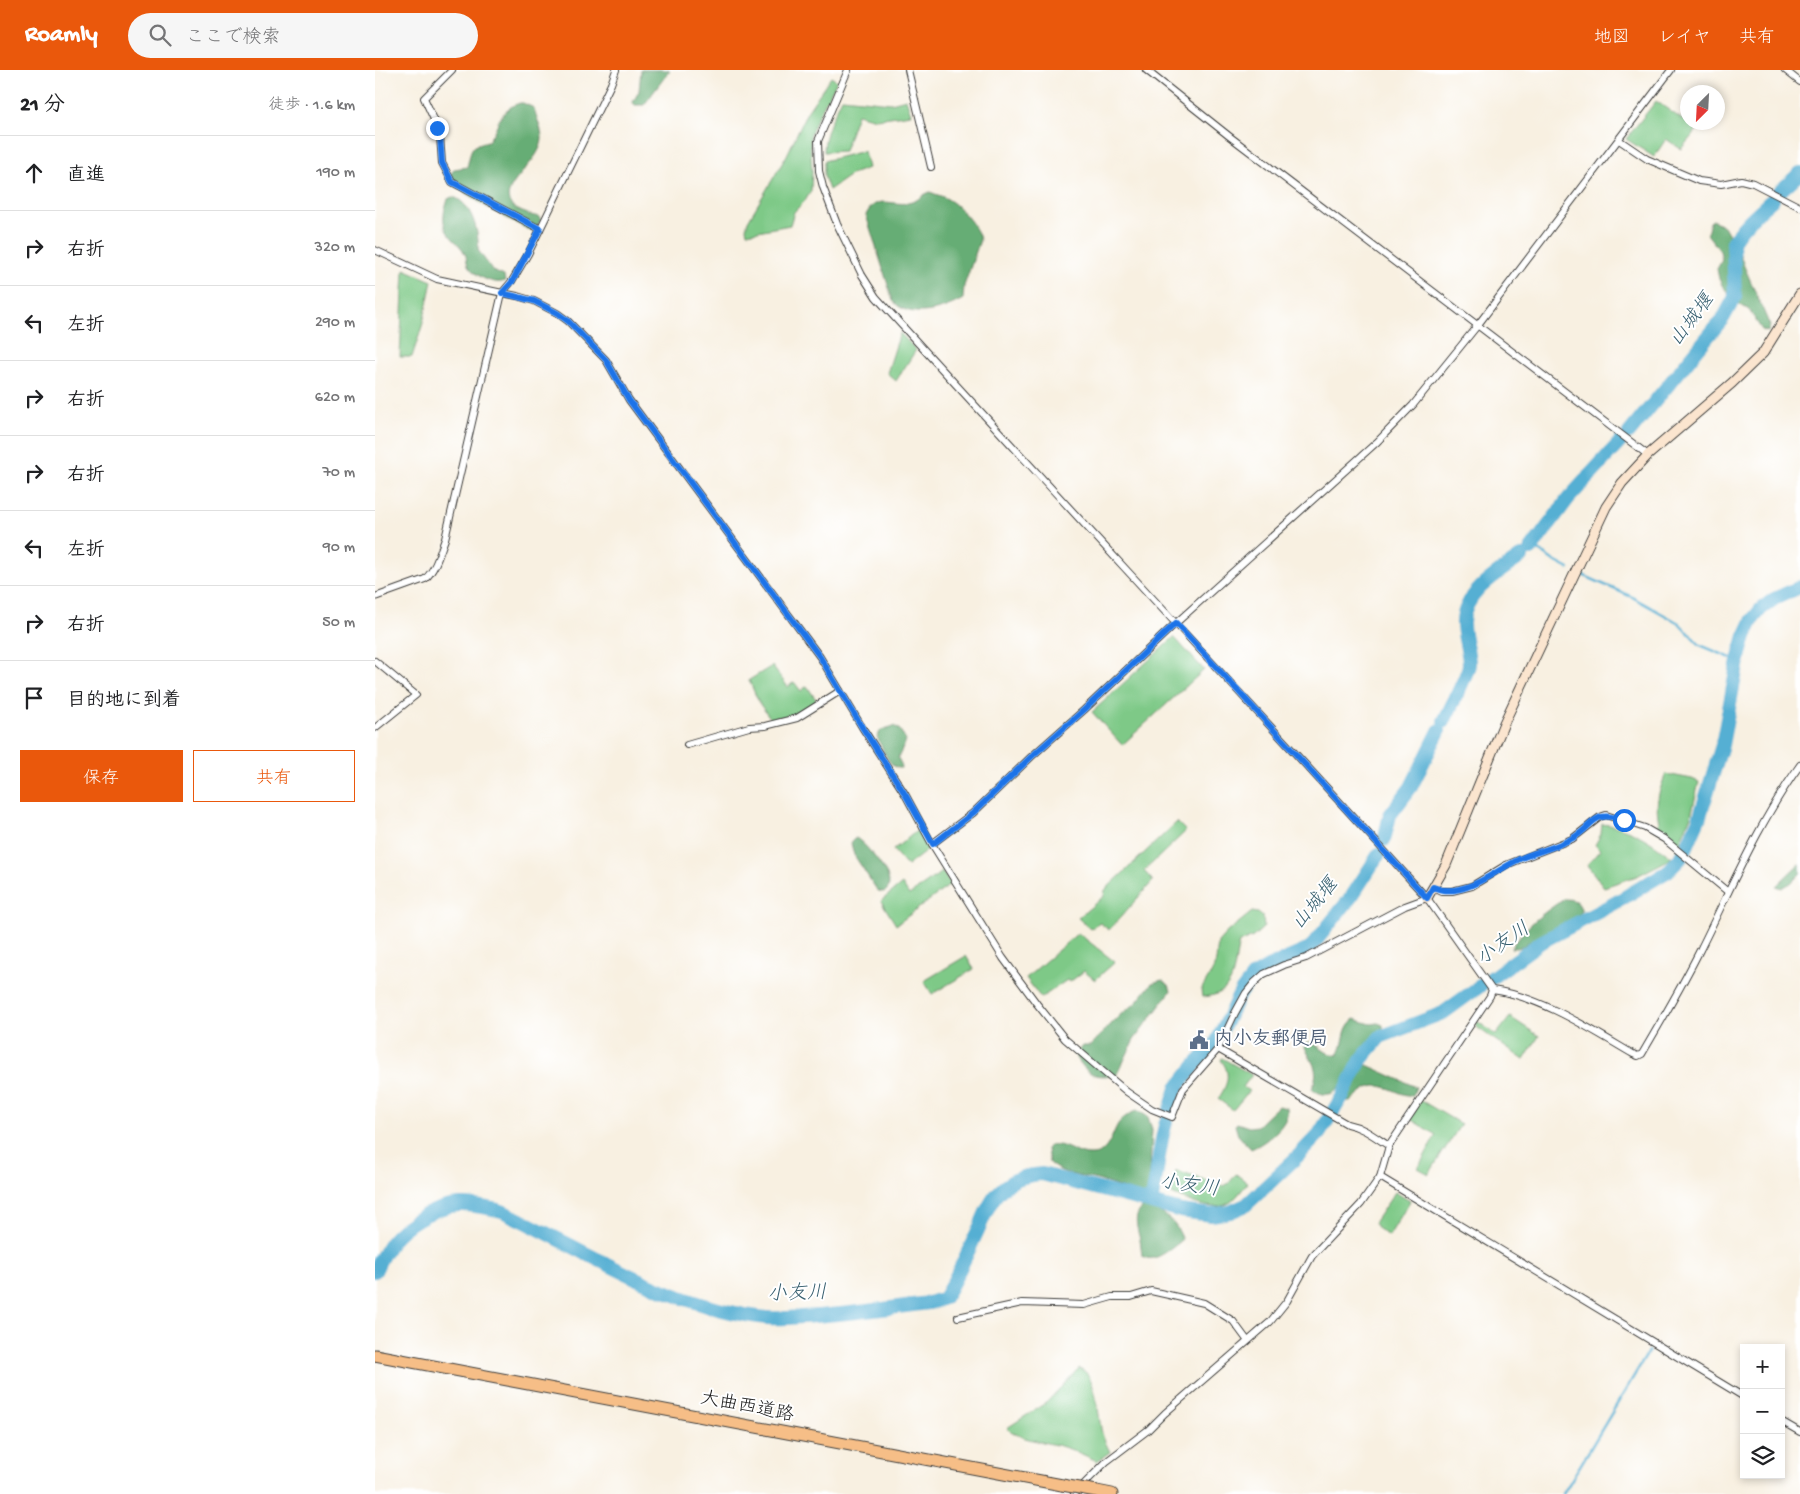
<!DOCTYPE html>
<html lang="ja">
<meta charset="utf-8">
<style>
body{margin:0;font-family:"Gochi Hand","Klee One",sans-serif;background:#f6f6f6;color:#202124}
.controls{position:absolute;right:15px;bottom:15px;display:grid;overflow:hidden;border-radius:0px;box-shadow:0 2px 8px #0003}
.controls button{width:45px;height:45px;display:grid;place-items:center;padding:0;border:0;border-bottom:1px solid #e0e0e0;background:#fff;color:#202124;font:25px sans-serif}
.compass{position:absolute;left:1305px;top:15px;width:45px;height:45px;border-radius:50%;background:#fff;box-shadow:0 2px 8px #0003;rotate:204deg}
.stop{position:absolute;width:15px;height:15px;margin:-11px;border:4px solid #1a73e8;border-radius:50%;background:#fff}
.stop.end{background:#1a73e8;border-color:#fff;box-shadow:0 1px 5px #0008}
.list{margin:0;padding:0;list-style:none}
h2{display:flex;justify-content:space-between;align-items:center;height:65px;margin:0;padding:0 20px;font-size:21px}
h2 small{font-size:16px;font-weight:400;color:#757577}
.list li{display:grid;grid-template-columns:32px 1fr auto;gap:15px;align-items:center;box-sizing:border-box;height:75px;padding:0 20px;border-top:1px solid #e0e0e0}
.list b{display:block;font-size:19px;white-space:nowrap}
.list em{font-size:16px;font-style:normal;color:#757577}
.actions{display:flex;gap:10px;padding:15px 20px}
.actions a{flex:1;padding:11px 0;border:1px solid #ea580c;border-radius:0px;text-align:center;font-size:18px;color:#ea580c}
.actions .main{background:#ea580c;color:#fff}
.icon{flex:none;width:28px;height:28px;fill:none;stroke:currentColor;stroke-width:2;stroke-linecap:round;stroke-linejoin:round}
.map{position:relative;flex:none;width:1425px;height:1424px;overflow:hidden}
header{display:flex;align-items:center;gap:30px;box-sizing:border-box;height:70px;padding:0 25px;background:#ea580c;color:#fff}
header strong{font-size:24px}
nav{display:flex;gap:28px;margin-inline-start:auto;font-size:18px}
.search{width:350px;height:45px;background:#f6f6f6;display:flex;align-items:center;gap:12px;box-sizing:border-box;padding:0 18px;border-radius:28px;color:#757577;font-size:19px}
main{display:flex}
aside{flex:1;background:#fff}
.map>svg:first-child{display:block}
</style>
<header>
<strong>Roamly</strong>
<div class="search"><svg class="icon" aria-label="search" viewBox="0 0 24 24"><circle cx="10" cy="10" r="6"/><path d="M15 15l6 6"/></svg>ここで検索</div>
<nav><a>地図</a><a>レイヤ</a><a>共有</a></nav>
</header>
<main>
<aside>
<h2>21 分<small>徒歩 · 1.6 km</small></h2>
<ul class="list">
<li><svg class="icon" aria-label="ahead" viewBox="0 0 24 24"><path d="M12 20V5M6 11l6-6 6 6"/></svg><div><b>直進</b></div><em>190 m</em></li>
<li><svg class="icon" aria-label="right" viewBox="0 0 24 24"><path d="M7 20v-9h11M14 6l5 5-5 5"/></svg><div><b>右折</b></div><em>320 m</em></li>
<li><svg class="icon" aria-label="left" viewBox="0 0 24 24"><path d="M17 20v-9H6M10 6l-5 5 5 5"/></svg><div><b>左折</b></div><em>290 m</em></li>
<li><svg class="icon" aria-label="right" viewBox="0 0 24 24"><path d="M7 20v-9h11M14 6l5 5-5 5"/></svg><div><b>右折</b></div><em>620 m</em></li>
<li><svg class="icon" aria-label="right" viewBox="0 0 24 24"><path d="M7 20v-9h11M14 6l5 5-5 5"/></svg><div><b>右折</b></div><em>70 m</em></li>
<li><svg class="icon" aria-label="left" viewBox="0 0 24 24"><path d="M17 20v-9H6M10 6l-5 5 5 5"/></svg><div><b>左折</b></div><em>90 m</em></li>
<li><svg class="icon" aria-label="right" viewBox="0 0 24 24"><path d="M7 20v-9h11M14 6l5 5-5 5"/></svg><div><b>右折</b></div><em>50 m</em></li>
<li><svg class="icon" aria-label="arrive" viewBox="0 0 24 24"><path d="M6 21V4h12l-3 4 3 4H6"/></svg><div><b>目的地に到着</b></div></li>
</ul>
<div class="actions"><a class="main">保存</a><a>共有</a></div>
</aside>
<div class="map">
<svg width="1425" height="1424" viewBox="0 0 1425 1424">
<rect width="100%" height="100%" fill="#fff"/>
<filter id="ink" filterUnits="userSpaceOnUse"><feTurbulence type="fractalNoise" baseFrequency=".02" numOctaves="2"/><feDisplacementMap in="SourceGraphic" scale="10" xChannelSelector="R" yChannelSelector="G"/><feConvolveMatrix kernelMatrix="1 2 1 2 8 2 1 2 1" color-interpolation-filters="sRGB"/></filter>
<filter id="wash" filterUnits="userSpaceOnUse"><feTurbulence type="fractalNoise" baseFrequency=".0096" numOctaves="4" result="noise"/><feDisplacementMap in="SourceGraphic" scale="20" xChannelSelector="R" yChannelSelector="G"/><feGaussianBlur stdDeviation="1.12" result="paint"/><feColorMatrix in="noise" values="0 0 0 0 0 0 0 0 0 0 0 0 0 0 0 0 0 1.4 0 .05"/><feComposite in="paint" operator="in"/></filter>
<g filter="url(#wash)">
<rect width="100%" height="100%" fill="#f8f0e1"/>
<g fill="#7ec987" stroke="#4d7252">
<polygon points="456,7 462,11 443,46 435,66 437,102 436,121 430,131 419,142 415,155 372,163 371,158 373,151 412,85 432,42"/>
<path d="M467 28 516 33 531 29 536 44 501 49 482 44 469 81 449 82C449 63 459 45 467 28Z"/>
<polygon points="1281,31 1322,60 1306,79 1291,69 1279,87 1251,69"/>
<polygon points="489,81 493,98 477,104 454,120 449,106 449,91"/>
<polygon points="29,199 57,211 48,253 37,287 25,287"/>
<polygon points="525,263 541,280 521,311 512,303"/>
<polygon points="799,567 829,600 747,675 717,642"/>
<polygon points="397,596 413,617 419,612 426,621 432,616 442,631 417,645 396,649 384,633 374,610"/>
<path d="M1291 704 1317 709 1324 712 1316 746 1304 774 1279 758 1284 753C1280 733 1283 723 1291 704Z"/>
<polygon points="802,752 811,761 769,801 778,811 734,860 725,853 715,859 703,848 729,826 730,820"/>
<path d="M1227 754C1255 757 1276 771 1297 788L1262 806 1229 817 1212 795 1225 780 1220 775 1226 764Z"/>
<polygon points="544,759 554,779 532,796 518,780"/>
<polygon points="567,802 576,814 521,855 506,831 527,814 534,825"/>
<path d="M877 842 883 843 888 847 889 857 878 867 864 873C857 899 863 925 827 927L826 920 838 900 841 891 843 872 852 862Z"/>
<polygon points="703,863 740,892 720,910 709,901 695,912 692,910 666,928 651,908"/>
<polygon points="591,886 599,899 557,924 549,911"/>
<polygon points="1135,947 1164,966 1149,990 1100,956 1102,951 1121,965"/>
<path d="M847 988 877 1005 868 1017 874 1021 858 1040 843 1029C852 1016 857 1004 846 990Z"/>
<polygon points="1045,1030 1086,1054 1054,1104 1043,1098 1061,1065 1035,1049"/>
<path d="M801 1101 849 1116 854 1113 861 1104 873 1113C868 1118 863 1126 857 1131 839 1145 812 1130 794 1123Z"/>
<polygon points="1020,1122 1035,1131 1014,1166 1003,1159 999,1153"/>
<path d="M704 1298C722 1303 723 1347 727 1363 729 1370 732 1376 735 1382L722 1391C709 1385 695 1378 681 1375 665 1371 645 1370 632 1358L672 1332Z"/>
</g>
<g fill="#66ad74" stroke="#416448">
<polygon points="266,0 295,0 269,35 259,35 258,32 264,21"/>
<path d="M145 33H148L159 38C161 47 167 59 167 68 167 99 93 131 164 147L166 150 159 160 156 161 116 140 76 114V104L79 99 92 97C97 79 93 76 113 71 125 56 122 40 145 33Z"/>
<path d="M555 122C562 125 571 127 577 132 586 138 604 159 605 170L589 216 588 229C569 240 534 251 518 231L491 145C502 122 518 138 537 132 544 130 548 124 555 122Z"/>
<path d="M77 127C96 130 105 164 103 180L118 201 129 206 130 211C119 216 98 205 93 195 91 191 92 187 90 184 85 172 70 167 69 152 68 144 70 137 73 129Z"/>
<polygon points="1338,150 1349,156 1365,184 1369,196 1395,256 1393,262 1387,260 1374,240 1364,234 1348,217 1344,209 1342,199 1347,190 1345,181 1332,164 1335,152"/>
<path d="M519 656 525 660 531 671 523 688 527 696 526 698C514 700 507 676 502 667L506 660Z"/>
<path d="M481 768C490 773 507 795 512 805 516 813 514 827 502 820L479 785 476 773 478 770Z"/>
<polygon points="1425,793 1425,804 1416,813 1407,818 1401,816"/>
<path d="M1189 829C1200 829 1203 831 1207 841 1198 855 1168 866 1152 873 1148 878 1143 878 1136 878 1149 857 1169 842 1189 829Z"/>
<path d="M787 910 794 915 796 921 759 970 742 1005C721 1007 714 1007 702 988V983L707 976H715L745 945 760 934 777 913Z"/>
<path d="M979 949 996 954 1003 953 1008 955V962C977 967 975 1045 937 1019 945 998 938 996 930 977L932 972C944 973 950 986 963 985 971 974 966 959 979 949Z"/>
<path d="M992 995 1041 1017 1038 1025C1032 1026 1028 1024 1023 1022 1000 1012 994 1014 976 1031H970C974 1020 980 999 992 995Z"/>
<path d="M903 1036 912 1038C916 1054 889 1074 876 1079L863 1065 860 1055 862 1053 874 1057 882 1056Z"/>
<path d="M762 1040 773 1047 777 1059 774 1123 769 1126C754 1121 739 1115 723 1110 707 1106 687 1105 674 1093L672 1079 675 1075C690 1072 702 1086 716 1085 733 1085 736 1066 743 1054 748 1047 755 1044 762 1040Z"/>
<path d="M769 1137C787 1139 801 1152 807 1168L805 1172C794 1180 779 1194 767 1186 766 1180 766 1175 765 1170 762 1157 757 1145 769 1137Z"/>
</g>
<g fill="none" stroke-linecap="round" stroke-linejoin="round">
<g stroke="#55afd3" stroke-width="2.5">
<polyline points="1159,477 1179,491 1194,499"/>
<polyline points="1203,503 1257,527 1304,553 1325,575 1363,591"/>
<polyline points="1188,1424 1274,1281"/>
</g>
<g stroke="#55afd3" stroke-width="14">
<polyline points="1404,122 1425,103"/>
<path d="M1254 363 1349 247 1360 227 1358 172C1367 155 1384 142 1398 129"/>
<polyline points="1156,479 1193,429 1245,372"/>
<path d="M1069 651C1074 641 1094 602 1094 594 1094 581 1088 567 1088 553 1088 522 1125 502 1147 486"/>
<polyline points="1009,770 1015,745 1036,717 1064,661"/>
<polyline points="795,1040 802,1018 821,994 840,975 865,923 878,906 893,897 930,881 937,876 977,826 1004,784"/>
<path d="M776 1132C783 1106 783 1079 791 1052"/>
<path d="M0 1201C5 1190 13 1174 22 1165 37 1150 63 1136 84 1135 98 1134 113 1138 127 1141 213 1181 295 1238 392 1248 403 1249 415 1248 426 1247 469 1245 512 1238 554 1233L569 1228C583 1206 593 1181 605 1156 610 1144 616 1129 626 1120 637 1108 652 1105 667 1104L806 1141 836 1145 855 1142 871 1135 922 1087 944 1064 967 1027 986 990 1005 967 1068 943 1166 872 1240 833 1293 801 1305 789 1310 781 1324 749 1347 675 1363 591 1370 566 1378 549 1386 539 1399 529 1425 517"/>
</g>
</g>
</g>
<g filter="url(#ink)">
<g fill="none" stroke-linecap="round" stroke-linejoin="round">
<g stroke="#3d3c3a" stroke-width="8">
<g id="street">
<polyline points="77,0 49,28 63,58 65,66 67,93 77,112 165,159"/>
<path d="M473 0 443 71 444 101 448 117 462 154 487 205 501 227C680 424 862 618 1041 816L1052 828 1117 920 1115 926 1014 1076 1005 1107 986 1134 937 1186 912 1231 895 1252 790 1343 773 1360 732 1391 699 1424"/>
<polyline points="533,0 556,97"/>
<polyline points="771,0 854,66 1273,385"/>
<polyline points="1410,0 1425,12"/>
<polyline points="1244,70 1272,89 1324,111 1346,114 1366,110 1378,113 1425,137"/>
<polyline points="0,180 62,209 142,226 159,231 182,243 193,251 231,290 254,330 445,587 487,657 530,724 557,774 628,888 662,934 690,969 752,1022 777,1039 797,1047 808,1019 843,979 860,943 871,923 879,913 889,904 909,895 931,888 1030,836 1052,828"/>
<path d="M0 527 50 509C61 499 65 482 70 469L127 223 137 211 153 184 236 14 241 0"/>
<polyline points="0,591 41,625 0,658"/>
<polyline points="312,675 374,657 390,656 422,648 465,621"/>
<polyline points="557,774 598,743 656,687 709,640 801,553 1002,372 1038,335 1102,256 1296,0"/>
<polyline points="1058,817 1066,821 1077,821 1097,816 1131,795 1197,769 1225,747 1231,745 1270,758 1289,769 1353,822"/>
<path d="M1117 920C1165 926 1217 960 1258 984L1263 986 1267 984C1287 950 1307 916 1325 880 1356 818 1384 752 1425 695"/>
<path d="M843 979 972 1054C988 1057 1000 1067 1014 1076"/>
<polyline points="1005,1107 1369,1327"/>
<polyline points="583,1247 647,1233 709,1235 737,1227 756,1227 776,1221 829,1233 858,1251 872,1270"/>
<polyline points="1406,1351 1425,1362"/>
</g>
</g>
<g stroke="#3d3c3a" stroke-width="11">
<polyline id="secondary" points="1052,828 1071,795 1129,653 1231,437 1247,413 1273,385 1357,313 1388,283 1425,224"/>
</g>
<g stroke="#3d3c3a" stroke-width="13">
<g id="highway">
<polyline points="0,1285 687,1415"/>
<polyline points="722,1421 737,1424"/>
</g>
</g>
<use href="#street" stroke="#fff" stroke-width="6"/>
<use href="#secondary" stroke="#fbe5cf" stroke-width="9"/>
<use href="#highway" stroke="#f6be87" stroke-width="11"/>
<g stroke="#3d3c3a" stroke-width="13" stroke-linecap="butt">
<polyline id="highway-bridge" points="687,1415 722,1421"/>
</g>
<use href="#highway-bridge" stroke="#f6be87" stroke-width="11"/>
</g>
</g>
<g fill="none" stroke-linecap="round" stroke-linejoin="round" filter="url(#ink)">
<path stroke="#1a73e8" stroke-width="6" d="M62 58 65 66 67 93 77 112 165 159 137 212 127 223 159 231 182 243 193 251 231 290 254 330 445 587 487 657 530 724 558 774 598 743 656 687 709 640 801 553 1052 828 1058 817C1089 831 1122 798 1149 787 1165 781 1182 777 1196 769 1221 756 1215 739 1249 750"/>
</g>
<defs>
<g id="civic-bare" transform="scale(1.5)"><path d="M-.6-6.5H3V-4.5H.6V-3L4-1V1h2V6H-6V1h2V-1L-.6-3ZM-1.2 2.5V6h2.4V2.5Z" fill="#5c6f8a" stroke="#fff" stroke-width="2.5" paint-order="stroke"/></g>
</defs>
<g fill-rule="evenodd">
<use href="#civic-bare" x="824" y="970"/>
</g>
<g text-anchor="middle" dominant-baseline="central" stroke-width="4" stroke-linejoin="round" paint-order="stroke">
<g font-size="19" font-weight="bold" fill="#4e5e75" stroke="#fff" text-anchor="start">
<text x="839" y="970">内小友郵便局</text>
</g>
<g font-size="19" fill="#1c1c1c" stroke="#fff">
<text transform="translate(372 1338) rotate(11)">大曲西道路</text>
</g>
<g font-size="20" font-style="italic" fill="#365e6e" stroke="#fff">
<text transform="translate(1318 251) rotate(-53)">山城堰</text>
<text transform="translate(941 835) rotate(-50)">山城堰</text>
<text transform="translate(1129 875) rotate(-35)">小友川</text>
<text transform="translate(814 1117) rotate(8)">小友川</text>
<text transform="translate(422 1225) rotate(-2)">小友川</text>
</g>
</g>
</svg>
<div class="controls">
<button>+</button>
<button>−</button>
<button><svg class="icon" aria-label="layers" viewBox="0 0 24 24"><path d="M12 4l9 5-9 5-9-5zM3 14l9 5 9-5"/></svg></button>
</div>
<svg class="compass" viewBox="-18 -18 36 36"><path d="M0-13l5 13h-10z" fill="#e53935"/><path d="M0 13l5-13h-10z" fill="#757577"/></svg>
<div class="stop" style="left:1249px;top:750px"></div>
<div class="stop end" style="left:62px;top:58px"></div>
</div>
</main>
